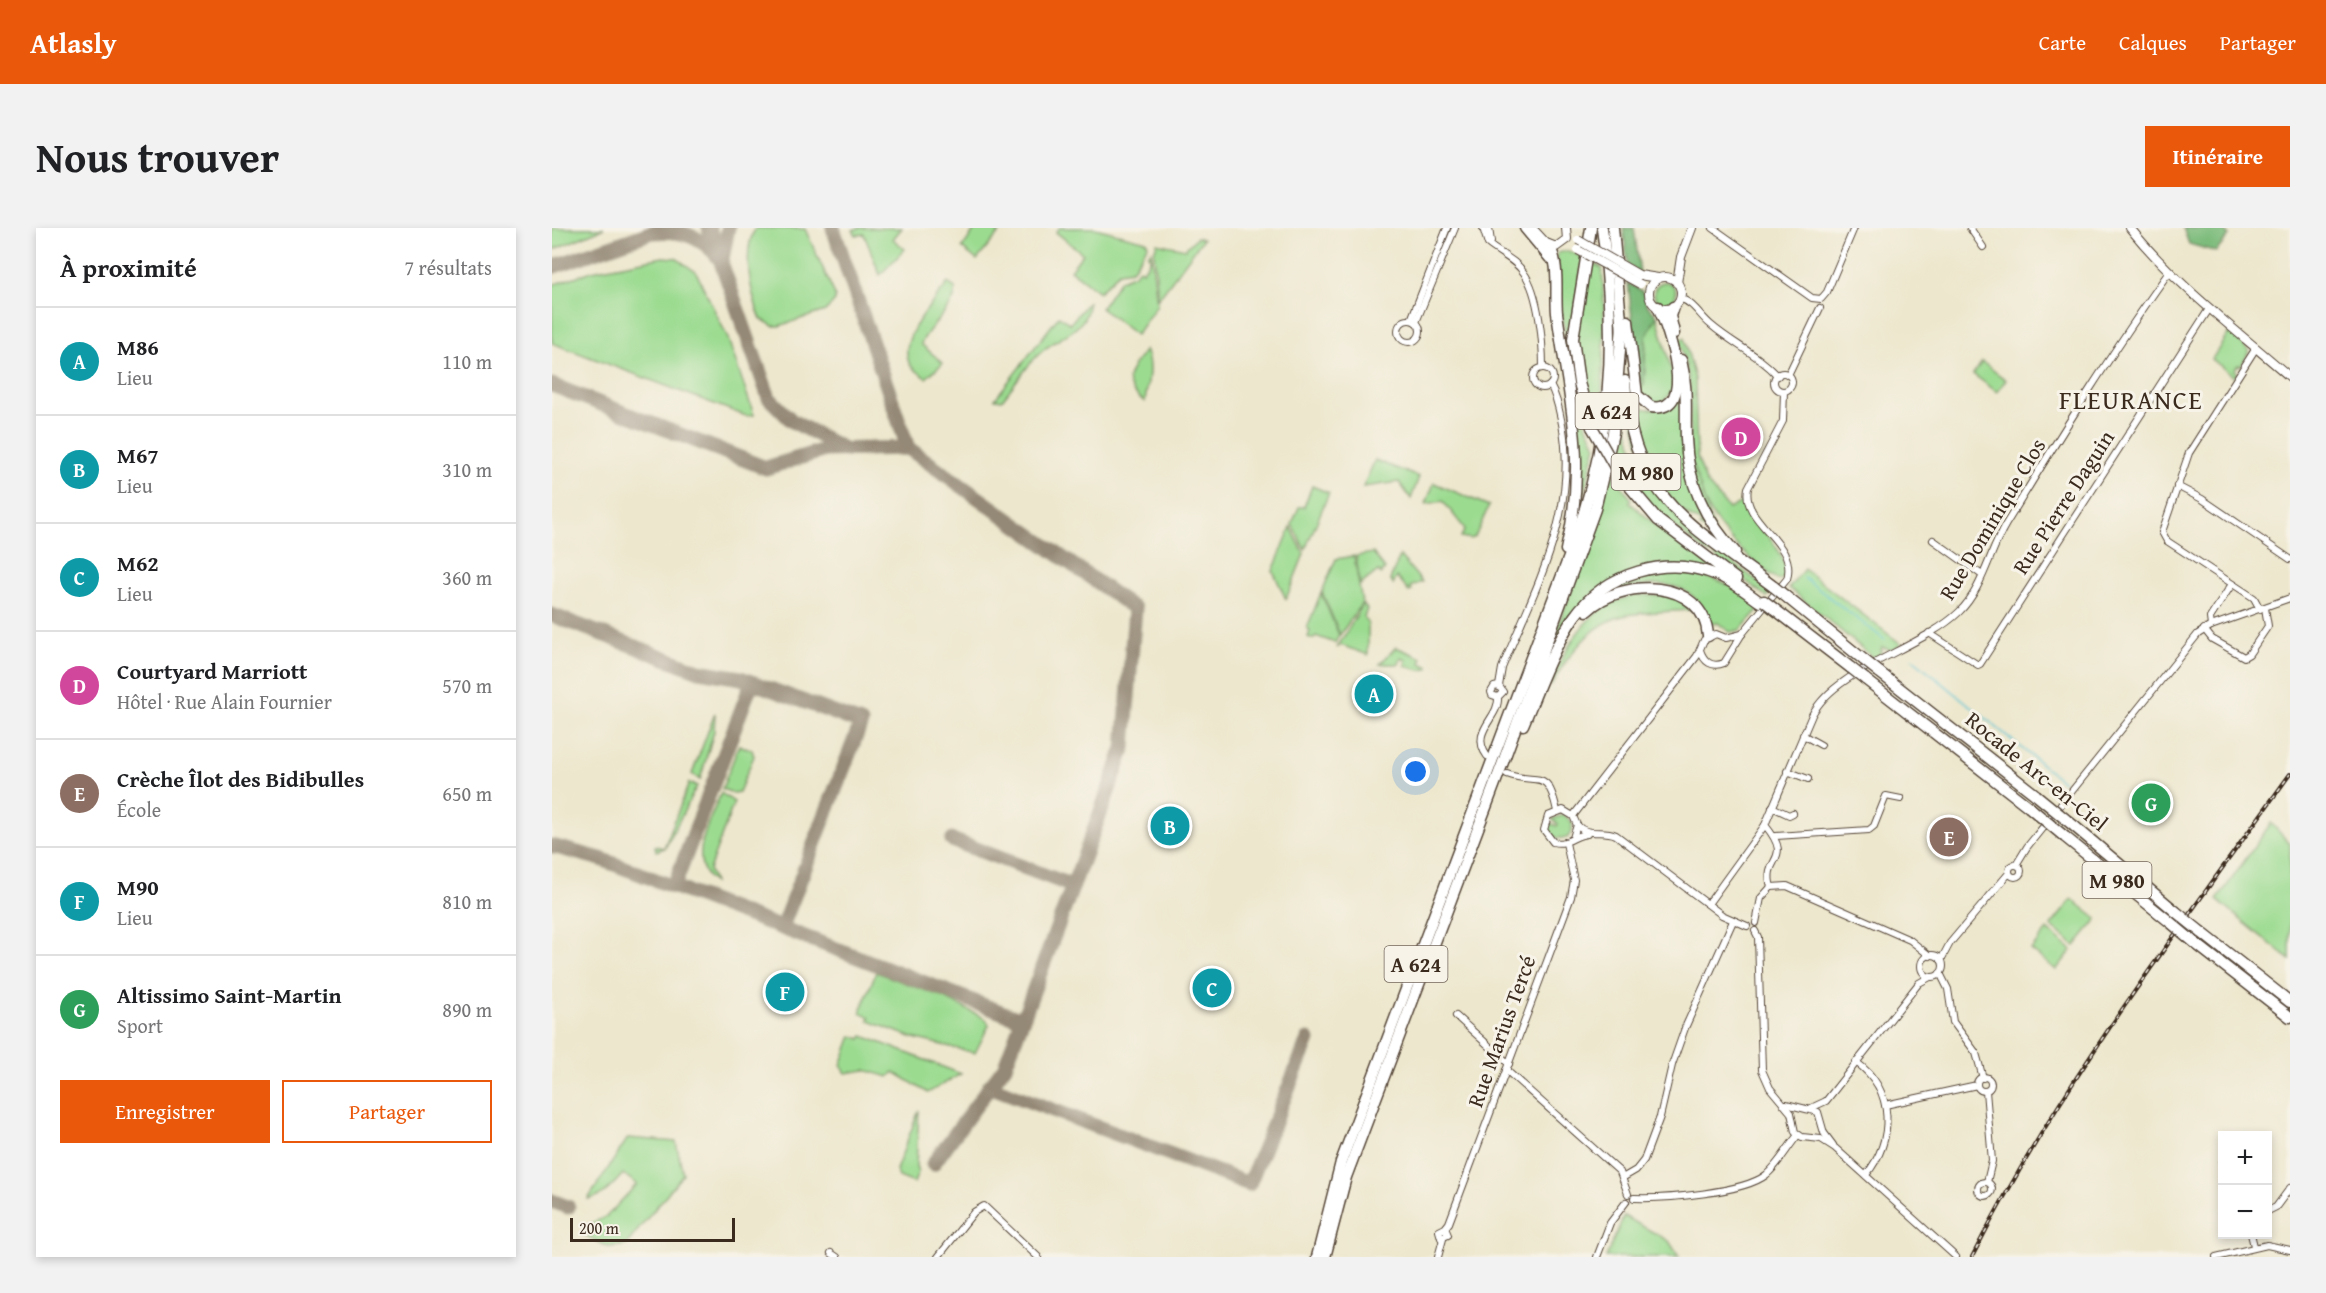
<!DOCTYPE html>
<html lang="fr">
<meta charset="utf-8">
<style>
body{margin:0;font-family:"Gentium Book Plus",serif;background:#f2f2f2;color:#202124}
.controls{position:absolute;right:18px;bottom:18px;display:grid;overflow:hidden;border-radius:0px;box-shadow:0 3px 9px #0003}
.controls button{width:54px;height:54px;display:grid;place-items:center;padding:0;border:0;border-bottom:2px solid #e0e0e0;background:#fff;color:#202124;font:30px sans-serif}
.scale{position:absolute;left:18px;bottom:15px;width:165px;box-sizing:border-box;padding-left:6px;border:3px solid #3b2a1e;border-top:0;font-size:16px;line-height:21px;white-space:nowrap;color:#3b2a1e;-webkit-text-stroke:4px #f7f3e8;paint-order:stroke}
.you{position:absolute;left:864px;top:544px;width:21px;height:21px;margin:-15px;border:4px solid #fff;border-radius:50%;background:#1a73e8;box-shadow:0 0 0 9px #1a73e833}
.badge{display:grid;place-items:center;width:39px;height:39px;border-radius:50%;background:#ea580c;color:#fff;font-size:20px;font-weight:700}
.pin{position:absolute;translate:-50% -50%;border:3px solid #fff;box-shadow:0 2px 6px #0006}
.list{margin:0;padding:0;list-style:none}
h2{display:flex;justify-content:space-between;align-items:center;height:78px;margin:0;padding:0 24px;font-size:26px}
h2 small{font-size:20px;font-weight:400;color:#757577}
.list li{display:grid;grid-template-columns:39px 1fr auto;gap:18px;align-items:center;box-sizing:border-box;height:108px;padding:0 24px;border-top:2px solid #e0e0e0}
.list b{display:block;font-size:22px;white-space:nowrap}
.list p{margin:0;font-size:20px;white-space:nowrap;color:#757577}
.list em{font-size:20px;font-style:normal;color:#757577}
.actions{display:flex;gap:12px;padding:18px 24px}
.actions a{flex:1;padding:14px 0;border:2px solid #ea580c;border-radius:0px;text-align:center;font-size:21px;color:#ea580c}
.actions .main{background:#ea580c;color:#fff}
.map{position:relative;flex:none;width:1738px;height:1029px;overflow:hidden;border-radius:0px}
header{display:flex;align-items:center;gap:36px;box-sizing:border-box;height:84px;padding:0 30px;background:#ea580c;color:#fff}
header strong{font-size:28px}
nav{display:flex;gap:33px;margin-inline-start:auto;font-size:21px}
.intro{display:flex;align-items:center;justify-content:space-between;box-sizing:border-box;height:144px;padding:0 36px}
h1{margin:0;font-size:42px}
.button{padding:15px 27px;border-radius:0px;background:#ea580c;color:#fff;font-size:21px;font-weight:700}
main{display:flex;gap:36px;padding:0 36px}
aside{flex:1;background:#fff;border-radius:0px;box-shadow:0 3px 9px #0003}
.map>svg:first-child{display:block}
</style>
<header>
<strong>Atlasly</strong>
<nav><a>Carte</a><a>Calques</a><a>Partager</a></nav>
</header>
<div class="intro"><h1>Nous trouver</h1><a class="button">Itinéraire</a></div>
<main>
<aside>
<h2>À proximité<small>7 résultats</small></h2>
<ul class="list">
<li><span class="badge" style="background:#0f9aa8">A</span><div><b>M86</b><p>Lieu</p></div><em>110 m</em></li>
<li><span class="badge" style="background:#0f9aa8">B</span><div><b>M67</b><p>Lieu</p></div><em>310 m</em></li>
<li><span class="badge" style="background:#0f9aa8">C</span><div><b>M62</b><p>Lieu</p></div><em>360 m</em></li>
<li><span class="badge" style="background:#d1479c">D</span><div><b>Courtyard Marriott</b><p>Hôtel · Rue Alain Fournier</p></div><em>570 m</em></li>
<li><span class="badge" style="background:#8d6e63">E</span><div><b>Crèche Îlot des Bidibulles</b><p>École</p></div><em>650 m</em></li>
<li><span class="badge" style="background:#0f9aa8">F</span><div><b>M90</b><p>Lieu</p></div><em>810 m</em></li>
<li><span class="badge" style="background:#2e9e5b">G</span><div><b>Altissimo Saint-Martin</b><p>Sport</p></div><em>890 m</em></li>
</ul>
<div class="actions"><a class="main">Enregistrer</a><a>Partager</a></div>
</aside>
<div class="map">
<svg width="1738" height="1029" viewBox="0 0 1738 1029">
<rect width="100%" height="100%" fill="#f7f3e8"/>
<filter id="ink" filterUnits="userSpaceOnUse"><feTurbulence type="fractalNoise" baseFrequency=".0167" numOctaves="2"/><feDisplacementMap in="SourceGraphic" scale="12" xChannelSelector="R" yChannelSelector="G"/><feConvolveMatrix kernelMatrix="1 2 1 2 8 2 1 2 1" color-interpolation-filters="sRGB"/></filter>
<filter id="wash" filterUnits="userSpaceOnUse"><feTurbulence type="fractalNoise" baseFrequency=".008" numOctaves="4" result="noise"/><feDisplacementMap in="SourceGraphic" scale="24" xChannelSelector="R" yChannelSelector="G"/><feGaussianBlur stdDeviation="1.35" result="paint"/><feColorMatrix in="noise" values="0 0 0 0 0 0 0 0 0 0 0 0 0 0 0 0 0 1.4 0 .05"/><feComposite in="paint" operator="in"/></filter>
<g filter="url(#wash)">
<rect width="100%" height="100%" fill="#ede7cd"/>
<g fill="#9bdb90" stroke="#6b8257" stroke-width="1.5">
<polygon points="0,0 52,0 0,22"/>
<path d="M204 0 253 1 283 67V73L273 83 227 98H221L209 91C199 68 189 21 204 0Z"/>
<polygon points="307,0 350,0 341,11 353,21 328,47 312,6 304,7 301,2"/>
<polygon points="418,0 451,0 425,32 410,20 422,3"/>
<polygon points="507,0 543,0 594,13 596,17 580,42 567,44 547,64 518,42 531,26 504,4"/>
<polygon points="645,9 651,11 606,71 602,24 605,15 633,21"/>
<polygon points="599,23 605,77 584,107 549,80 568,52 583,46 587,41 591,43 599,30 596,27"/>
<polygon points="1016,23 1031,29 1017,126 1009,82 1005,25"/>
<polygon points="111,29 124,30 144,44 175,108 202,187 194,188 0,115 0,57 40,43"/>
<path d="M1037 33 1050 40C1054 95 1052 147 1047 202L1032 167 1024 106Z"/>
<circle cx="1113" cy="65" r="11"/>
<path d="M396 55 403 60C406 78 376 97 369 116L391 135 374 150C369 146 363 142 359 138 342 113 382 74 396 55Z"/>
<path d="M536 74C537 104 502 109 486 127 473 140 462 157 450 172L443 171 507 88 518 96Z"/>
<polygon points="1105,88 1122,152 1121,162 1111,174 1103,176 1090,168 1088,159 1092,156 1094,109"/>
<polygon points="1678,103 1697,123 1689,138 1686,137 1682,142 1685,145 1682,149 1660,131"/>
<path d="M1132 110 1143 151 1145 228 1154 254 1177 281 1191 273C1200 296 1243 327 1231 351L1226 352C1181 320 1145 282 1138 225 1136 201 1141 175 1137 152 1135 138 1130 125 1127 112Z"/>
<path d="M593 122C601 138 595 158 593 174 566 154 576 145 593 122Z"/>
<polygon points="1430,134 1454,152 1445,164 1421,146"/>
<path d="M1076 146 1082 170 1093 181 1118 180 1129 166 1131 204 1162 303 1159 306 1148 298 1150 295C1121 284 1108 256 1095 230L1103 241C1101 224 1095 223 1091 210 1087 196 1091 194 1083 178L1080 179Z"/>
<polygon points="1027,181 1044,218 1025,291 1024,182"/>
<path d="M1074 194 1083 227 1130 294 1219 364 1215 369 1169 334 1159 324 1157 326C1132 307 1066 259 1063 227 1062 217 1067 204 1068 195Z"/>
<polygon points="823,232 867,249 859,271 847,254 811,259"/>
<polygon points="1059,243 1080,272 1077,274 1118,309 1165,342 1108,337 1040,366 986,450 1038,314"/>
<polygon points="882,255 937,278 923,309 919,311 909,309 913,301 891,273 874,276"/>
<polygon points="760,258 777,265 753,322 740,296 747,279 752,279"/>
<polygon points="739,299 752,326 734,371 721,343"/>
<polygon points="821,325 833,341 829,346 826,343 808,357 804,328"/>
<polygon points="802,328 810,375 788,407 770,364 784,331"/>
<polygon points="848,328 870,354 858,359 860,362 857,364 845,349 841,356 838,352"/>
<polygon points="1252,341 1349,416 1340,422 1330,419 1328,427 1323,431 1237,360"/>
<path d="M1106 343C1142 344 1182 350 1207 381L1188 402 1178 404 1166 395 1159 396C1140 347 1104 354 1061 363L1059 359Z"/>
<polygon points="769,365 787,407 783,415 764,408 761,411 756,409 758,403 755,400"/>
<path d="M1086 367H1121L1139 382C1118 384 1095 383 1075 387 1039 394 1016 428 999 457L996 455C1020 413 1034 376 1086 367Z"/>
<polygon points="811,376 815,381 812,389 816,397 816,427 789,417 785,420"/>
<polygon points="844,419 870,430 869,435 877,439 876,441 868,442 853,438 854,432 849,430 847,436 828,436"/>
<polygon points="163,485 162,503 148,552 140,546"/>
<polygon points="187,517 200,522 202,528 187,564 181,565 170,561"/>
<polygon points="137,555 145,558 113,620 104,623 103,618 112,620"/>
<path d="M169 565 182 574 157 642 162 655C133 634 159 590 169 565Z"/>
<polygon points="1012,587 1020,594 1020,604 1015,610 1004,610 997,602 998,595 1005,598 1006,596 1000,591"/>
<polygon points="1719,595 1738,616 1738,732 1665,672"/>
<polygon points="1520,671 1545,691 1523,718 1499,698"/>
<polygon points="1495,702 1520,722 1504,742 1479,722"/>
<polygon points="324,744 391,769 434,791 437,797 423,825 361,810 317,793 318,789 308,785"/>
<polygon points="300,808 309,811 311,808 409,846 376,865 342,844 337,849 313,842 294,845 289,837"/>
<polygon points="367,882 364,938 366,944 362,955 347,949 344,942"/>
<path d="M76 910 124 914 131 946 74 1017 56 1019 31 1006 36 997 55 988 85 956 71 946C60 958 52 969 36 971Z"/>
<polygon points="1072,988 1117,1013 1127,1029 1054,1029"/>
</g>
<g fill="#7cbb7a" stroke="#5c724c" stroke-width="1.5">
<polygon points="1071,0 1082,0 1088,45 1076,38"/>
<polygon points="1631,0 1670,0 1677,8 1664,24 1637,16"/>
<polygon points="1076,55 1090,63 1095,77 1105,88 1094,109 1092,157 1088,159"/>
<path d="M1083 177C1085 182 1089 186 1090 191 1092 205 1089 223 1107 225L1113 243 1111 245C1085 232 1084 204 1080 179Z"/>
</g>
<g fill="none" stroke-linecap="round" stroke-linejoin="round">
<g stroke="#5ac3d6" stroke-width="1.5">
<polyline points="1252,350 1333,412"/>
<polyline points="1360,430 1511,554"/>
</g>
<g stroke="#948876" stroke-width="15">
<polyline points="157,0 217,170 240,193 290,220"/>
<polyline points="281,0 356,220"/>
<path d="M103 4C128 1 151 9 166 29"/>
<polyline points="170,31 176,0"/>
<polyline points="0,39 112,0"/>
<polyline points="0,157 214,240 273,222 356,220 583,381 572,520 549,583 453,838 381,936"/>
<polyline points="0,387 147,443 189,450 309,495 230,699"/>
<polyline points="400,612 521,658"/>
<polyline points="0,618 49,631 470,792"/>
<polyline points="122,658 200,454"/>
<polyline points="437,858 697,956 756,812"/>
<polyline points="0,973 16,979"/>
</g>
</g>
</g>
<g filter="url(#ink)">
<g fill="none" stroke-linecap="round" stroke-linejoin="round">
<g stroke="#564638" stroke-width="8">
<g id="street">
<path d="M931 0 936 16C948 26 964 32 972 45 987 66 991 114 991 140"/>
<polyline points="937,0 939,14"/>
<polyline points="1161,0 1260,70 1269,71 1275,64 1302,0"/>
<polyline points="1418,0 1431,19"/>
<path d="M1128 70C1143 76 1147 87 1159 97 1181 116 1206 126 1226 148"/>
<circle cx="857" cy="103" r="11"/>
<polyline points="859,92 895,0"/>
<polyline points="864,94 903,0"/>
<polyline points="1704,120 1637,225 1610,304 1615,313 1702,370 1708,381"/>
<circle cx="991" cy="150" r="10"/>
<circle cx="1231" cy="154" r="9"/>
<polyline points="1236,147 1268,80"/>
<polyline points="1625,258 1650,271 1738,331"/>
<polyline points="1381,312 1430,347"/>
<polyline points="1659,398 1658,390 1680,356"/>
<polyline points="1652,401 1660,411 1692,429 1697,426 1716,398 1713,380"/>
<polyline points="1377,405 1426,437 1428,436 1657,81"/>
<path d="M1148 422C1152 434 1160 440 1172 435L1190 406 1235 351C1246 313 1189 296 1196 260L1231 193 1232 163"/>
<path d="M946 469 951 464 947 458 950 440C983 360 1027 284 1010 196 1007 182 1005 169 998 157"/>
<polyline points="946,469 940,467 939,464 942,459 947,458"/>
<polyline points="1251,507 1269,517"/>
<path d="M935 528C917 503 948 490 946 469"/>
<polyline points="1235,543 1256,551"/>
<path d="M955 546C985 558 995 537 1005 583"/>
<polyline points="1220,579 1237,587 1241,585"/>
<polyline points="1021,588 1145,428 1152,412 1164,406 1174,410 1190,406"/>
<path d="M1025 597C1035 609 1051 601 1064 607L1170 687 1195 698"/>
<path d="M1213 597C1243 634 1210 628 1219 659"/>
<polyline points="1224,608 1317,602 1322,598 1334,568 1349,571"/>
<path d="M1021 610 1025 597 1021 588 1011 582 996 588 992 602 1001 614C1015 618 1022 607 1035 606"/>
<circle cx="1463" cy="643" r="6"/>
<polyline points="1464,637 1475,619 1646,406 1659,398 1738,370"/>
<path d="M1156 676 1213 597 1260 487C1283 441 1370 420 1407 384 1431 361 1437 324 1454 296 1506 211 1559 125 1617 44"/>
<polyline points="1204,695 1209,670 1219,659 1235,658 1358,712 1378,728"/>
<polyline points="1203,703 1206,709 1210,842 1218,860 1239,885 1243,904 1250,909 1269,911 1283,920 1404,1029"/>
<circle cx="1380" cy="738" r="11"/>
<polyline points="1389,732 1398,715 1457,645"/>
<polyline points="1388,745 1396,761 1401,794 1424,825 1431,850"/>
<polyline points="904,788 957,836"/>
<path d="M1304 834C1344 863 1342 912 1314 947"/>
<polyline points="954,842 1068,944 1076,966"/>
<circle cx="1432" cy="856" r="7"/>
<polyline points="1434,863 1440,933 1435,954"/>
<polyline points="1234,876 1266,884 1272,905 1281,917"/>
<polyline points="1333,877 1425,857"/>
<polyline points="1259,880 1274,873 1367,755 1378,749"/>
<polyline points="1670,936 1670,949"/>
<polyline points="1072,949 1084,942 1092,932 1108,889 1120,837 1133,800 1181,693"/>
<circle cx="1433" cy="961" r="7"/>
<path d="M1082 970C1112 971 1191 965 1214 947 1227 936 1235 920 1246 907"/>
<polyline points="1716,983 1724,979 1738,960"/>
<polyline points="893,1000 896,1007 889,1010 887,1003 893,1000 897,995 1019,669 1022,652 1014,615"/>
<polyline points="1699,1006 1702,1018"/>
<polyline points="279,1025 285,1029"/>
<polyline points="386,1029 422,984 432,978 486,1029"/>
<polyline points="886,1029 891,1011"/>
<polyline points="1045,1029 1058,995 1074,974"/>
<polyline points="1664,1029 1715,1017 1738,1022"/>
</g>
</g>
<g stroke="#564638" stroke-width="10">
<g id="secondary">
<polyline points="980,0 994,15 1004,19 1015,11 1014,0"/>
<path d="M1578 0C1624 57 1683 101 1738 149"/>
<polyline points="1087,47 1106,50"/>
<circle cx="1113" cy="65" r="16"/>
<polyline points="1125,55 1129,29 1140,0"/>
</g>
</g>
<g stroke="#564638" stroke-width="13">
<g id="highway">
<polyline points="973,0 998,30"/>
<polyline points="1039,0 1021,111 1027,155 1040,199"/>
<polyline points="1061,0 1070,104"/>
<path d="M997 18C1008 35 1003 64 1005 85 1017 173 1036 232 1014 322"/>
<polyline points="1121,79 1118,88 1122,105"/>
<path d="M1076 93 1085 167 1099 179C1147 186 1116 100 1106 79"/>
<path d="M1129 132C1136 159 1133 183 1134 211 1135 254 1154 293 1183 324"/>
<path d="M1073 153C1079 270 1137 295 1222 359"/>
<polyline points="1067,246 1106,292 1184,351"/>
<polyline points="1232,367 1312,432"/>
<polyline points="1221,380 1299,440"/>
<path d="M1035 383C1069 349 1152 350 1156 408"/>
<polyline points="1327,444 1484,567"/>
<polyline points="1313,451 1477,579"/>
<path d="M971 497C986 462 1000 421 1022 389 1054 344 1114 327 1165 347 1181 353 1194 364 1208 374L1212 373"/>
<polyline points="1522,598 1623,683"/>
<polyline points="1513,609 1618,694"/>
<polyline points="1649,704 1738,774"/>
<polyline points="1643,715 1738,789"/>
<path d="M765 1029 789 934 1020 321C1059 212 1066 115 1050 0"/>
<polyline points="773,1029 794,949 950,537 1043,281 1061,205 1070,98"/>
</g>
</g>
<use href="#street" stroke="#fff" stroke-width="6"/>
<use href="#secondary" stroke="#fff" stroke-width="8"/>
<use href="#highway" stroke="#fff" stroke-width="10"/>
<g stroke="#3b2a1e" stroke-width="4">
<path id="rail" d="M1420 1029C1508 856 1626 703 1738 546"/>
</g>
<use href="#rail" stroke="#f7f3e8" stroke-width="1.5" stroke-dasharray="4.5" stroke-linecap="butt"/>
<g stroke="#564638" stroke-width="10" stroke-linecap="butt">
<g id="secondary-bridge">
<polyline points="1026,12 1087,47"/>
<polyline points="1026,22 1088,56"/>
</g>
</g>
<g stroke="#564638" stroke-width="13" stroke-linecap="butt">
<g id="highway-bridge">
<polyline points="1040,199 1067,246"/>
<polyline points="1222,359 1232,367"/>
<polyline points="1212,373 1221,380"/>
<polyline points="1312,432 1327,444"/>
<polyline points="1299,440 1313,451"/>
<polyline points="1484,567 1522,598"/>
<polyline points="1477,579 1513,609"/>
<polyline points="1623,683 1649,704"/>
<polyline points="1618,694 1643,715"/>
</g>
</g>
<use href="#secondary-bridge" stroke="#fff" stroke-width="8"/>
<use href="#highway-bridge" stroke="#fff" stroke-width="10"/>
</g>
</g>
<g text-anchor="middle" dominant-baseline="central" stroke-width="6" stroke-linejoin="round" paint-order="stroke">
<g fill="#f7f3e8" stroke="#73665b" stroke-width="1.5">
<rect x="1023.5" y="165" width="63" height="36" rx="4.5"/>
<rect x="1059.5" y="226" width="69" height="36" rx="4.5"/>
<rect x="1530.5" y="634" width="69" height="36" rx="4.5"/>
<rect x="832.5" y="718" width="63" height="36" rx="4.5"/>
</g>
<g font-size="21" font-weight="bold" fill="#3b2a1e">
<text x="1055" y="183">A 624</text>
<text x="1094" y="244">M 980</text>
<text x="1565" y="652">M 980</text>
<text x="864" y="736">A 624</text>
</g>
<g font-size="22" fill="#3b2a1e" stroke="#f7f3e8">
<text transform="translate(1511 274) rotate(-57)">Rue Pierre Daguin</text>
<text transform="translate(1440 291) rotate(-59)">Rue Dominique Clos</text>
<text transform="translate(1485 543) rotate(39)">Rocade Arc-en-Ciel</text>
<text transform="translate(949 803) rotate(-70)">Rue Marius Tercé</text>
</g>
<g font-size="26" letter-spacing="1.5" fill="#3b2a1e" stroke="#f7f3e8">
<text x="1579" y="171">FLEURANCE</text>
</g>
</g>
</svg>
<div class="controls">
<button>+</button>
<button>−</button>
</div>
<div class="scale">200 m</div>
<div class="you"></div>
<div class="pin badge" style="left:822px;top:466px;background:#0f9aa8">A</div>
<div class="pin badge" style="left:618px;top:598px;background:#0f9aa8">B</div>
<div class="pin badge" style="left:660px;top:760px;background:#0f9aa8">C</div>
<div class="pin badge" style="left:1189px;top:209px;background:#d1479c">D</div>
<div class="pin badge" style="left:1397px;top:609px;background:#8d6e63">E</div>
<div class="pin badge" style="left:233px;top:764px;background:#0f9aa8">F</div>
<div class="pin badge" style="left:1599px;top:575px;background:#2e9e5b">G</div>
</div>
</main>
